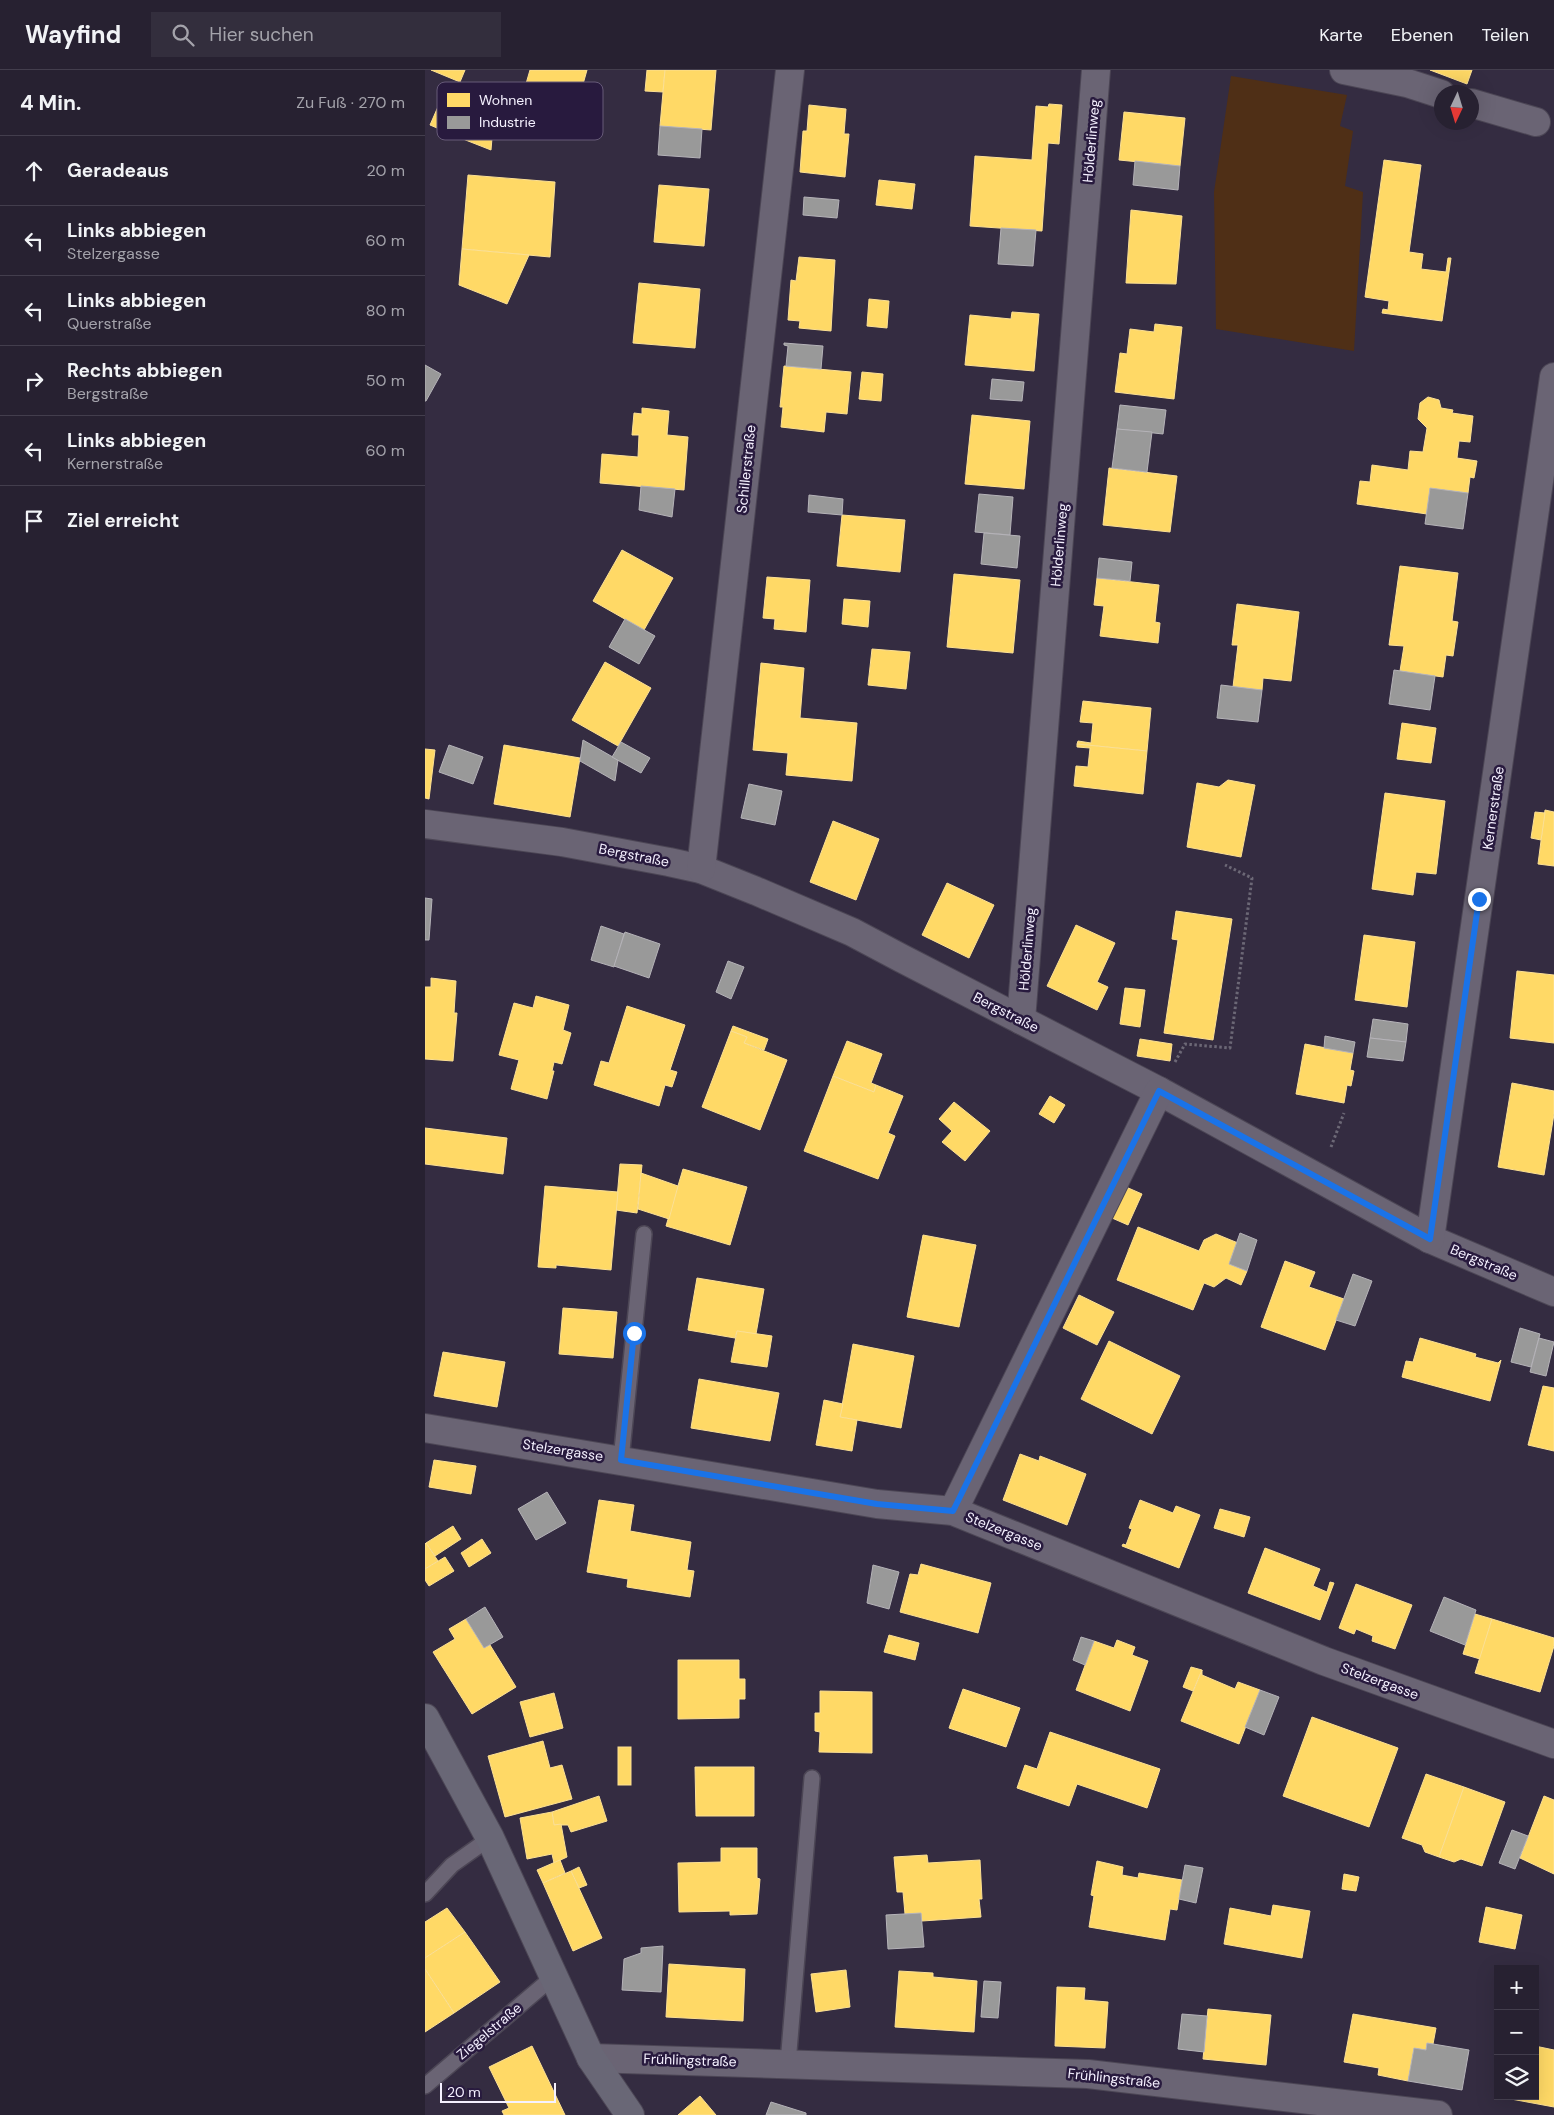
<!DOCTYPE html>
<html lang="de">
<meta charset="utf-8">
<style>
body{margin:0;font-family:"DM Sans",sans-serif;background:#332e3d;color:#f1f3f6}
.controls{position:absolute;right:15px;bottom:15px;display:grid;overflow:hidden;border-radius:0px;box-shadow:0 5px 20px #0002}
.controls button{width:45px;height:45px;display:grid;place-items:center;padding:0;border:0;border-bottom:1px solid #433e4d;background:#272131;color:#f1f3f6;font:25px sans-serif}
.compass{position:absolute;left:1009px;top:15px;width:45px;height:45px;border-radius:50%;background:#272131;box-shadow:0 5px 20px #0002;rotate:184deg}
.scale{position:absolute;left:15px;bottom:12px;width:116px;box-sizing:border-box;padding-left:5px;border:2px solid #f5f1ff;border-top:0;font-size:14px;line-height:18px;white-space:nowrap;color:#f5f1ff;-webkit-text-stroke:4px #281a3e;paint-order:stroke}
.stop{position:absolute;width:15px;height:15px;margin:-11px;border:4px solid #1a73e8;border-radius:50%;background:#fff}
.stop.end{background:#1a73e8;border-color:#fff;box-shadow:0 1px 5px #0008}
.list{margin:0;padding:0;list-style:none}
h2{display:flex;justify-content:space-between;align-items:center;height:65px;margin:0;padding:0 20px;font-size:21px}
h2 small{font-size:16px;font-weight:400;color:#a4a3ab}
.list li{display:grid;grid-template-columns:32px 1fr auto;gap:15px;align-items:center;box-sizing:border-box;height:70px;padding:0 20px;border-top:1px solid #433e4d}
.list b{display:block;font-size:19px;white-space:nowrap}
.list p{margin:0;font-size:16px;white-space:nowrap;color:#a4a3ab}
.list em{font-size:16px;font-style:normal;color:#a4a3ab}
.icon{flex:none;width:28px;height:28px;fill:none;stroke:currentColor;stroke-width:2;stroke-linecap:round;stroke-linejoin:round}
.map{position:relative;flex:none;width:1129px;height:2045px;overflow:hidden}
header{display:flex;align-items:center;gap:30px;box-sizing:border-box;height:70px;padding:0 25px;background:#272131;border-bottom:1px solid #433e4d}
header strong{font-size:24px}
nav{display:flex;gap:28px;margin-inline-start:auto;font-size:18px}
.search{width:350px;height:45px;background:#332e3d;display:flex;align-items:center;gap:12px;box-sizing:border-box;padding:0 18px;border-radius:0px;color:#a4a3ab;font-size:19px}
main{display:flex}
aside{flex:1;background:#272131}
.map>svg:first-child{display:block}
</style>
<header>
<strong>Wayfind</strong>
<div class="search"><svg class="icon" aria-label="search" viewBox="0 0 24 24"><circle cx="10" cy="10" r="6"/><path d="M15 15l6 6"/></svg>Hier suchen</div>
<nav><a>Karte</a><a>Ebenen</a><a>Teilen</a></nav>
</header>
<main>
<aside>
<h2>4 Min.<small>Zu Fuß · 270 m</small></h2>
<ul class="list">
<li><svg class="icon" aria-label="ahead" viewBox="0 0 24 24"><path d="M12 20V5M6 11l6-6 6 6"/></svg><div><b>Geradeaus</b></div><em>20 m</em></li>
<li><svg class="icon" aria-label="left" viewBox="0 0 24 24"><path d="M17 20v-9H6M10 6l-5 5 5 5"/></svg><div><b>Links abbiegen</b><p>Stelzergasse</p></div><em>60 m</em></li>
<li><svg class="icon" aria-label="left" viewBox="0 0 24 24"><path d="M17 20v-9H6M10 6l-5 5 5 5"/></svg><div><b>Links abbiegen</b><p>Querstraße</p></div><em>80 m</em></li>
<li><svg class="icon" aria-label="right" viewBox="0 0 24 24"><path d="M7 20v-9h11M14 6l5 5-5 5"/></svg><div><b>Rechts abbiegen</b><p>Bergstraße</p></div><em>50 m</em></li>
<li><svg class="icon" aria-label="left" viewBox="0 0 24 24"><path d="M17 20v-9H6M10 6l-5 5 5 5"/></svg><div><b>Links abbiegen</b><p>Kernerstraße</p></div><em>60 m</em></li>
<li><svg class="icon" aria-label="arrive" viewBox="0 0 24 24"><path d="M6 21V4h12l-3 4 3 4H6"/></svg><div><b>Ziel erreicht</b></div></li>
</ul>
</aside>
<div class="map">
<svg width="1129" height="2045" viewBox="0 0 1129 2045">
<rect width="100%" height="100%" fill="#342c41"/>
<polygon fill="#4f2f16" points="806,6 922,25 915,56 928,61 920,116 938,122 929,281 791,259 789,122"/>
<g fill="#ffd966" stroke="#fce094">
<polygon points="6,0 40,0 35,12"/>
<polygon points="105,0 162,0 151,39 98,24"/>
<polygon points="222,0 240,0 238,22 220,21"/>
<polygon points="240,0 291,0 286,60 235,56"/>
<polygon points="1005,0 1047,0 1042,14"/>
<polygon points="19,23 52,37 38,69 5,55"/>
<polygon points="624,34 637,35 634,74 623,73 617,161 545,156 550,86 607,90 611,36 623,37"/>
<polygon points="384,35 421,39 419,64 424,64 420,107 375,102 378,61 382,61"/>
<polygon points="52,37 69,44 66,80 38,69"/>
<polygon points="699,42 760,48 755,96 694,90"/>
<polygon points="959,90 996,95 984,182 998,184 996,199 1021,202 1023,188 1026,188 1017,251 957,243 958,239 963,240 964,231 940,227"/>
<polygon points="43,105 130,112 125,187 37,179"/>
<polygon points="454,110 490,114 487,139 451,135"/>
<polygon points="234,115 284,119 279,176 229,172"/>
<polygon points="706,140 757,146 751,214 701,213"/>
<polygon points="37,179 104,185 82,234 34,215"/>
<polygon points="374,187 410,190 406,261 374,258 375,251 363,250 366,210 371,211"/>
<polygon points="214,213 275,219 270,278 208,273"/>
<polygon points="444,229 464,231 462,258 442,256"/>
<polygon points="587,242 614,244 609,301 540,295 545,245 586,249"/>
<polygon points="730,254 757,257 749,329 690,322 695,283 702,284 705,259 729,262"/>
<polygon points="359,296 426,302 422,344 401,342 399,362 356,357 358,337 355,337"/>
<polygon points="437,302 458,304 456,331 434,329"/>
<polygon points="1003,327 1014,330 1016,338 1028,340 1027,343 1048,346 1045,372 1034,371 1032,388 1052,391 1049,408 1045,407 1043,423 1005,418 1002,444 932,434 935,411 945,412 947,395 983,400 985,381 998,382 1002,358 993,349 995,333"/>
<polygon points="217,338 244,341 242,365 263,367 259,420 175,413 177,384 213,387 214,365 207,365 209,343 217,344"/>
<polygon points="547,345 605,351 599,419 540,414"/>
<polygon points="684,398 752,406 745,462 678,455"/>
<polygon points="417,445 480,450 475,502 412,496"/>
<polygon points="197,480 248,508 219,560 168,531"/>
<polygon points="975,496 1033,503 1027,551 1033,552 1028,586 1021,585 1018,607 975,601 979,576 964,575"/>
<polygon points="529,504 595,510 588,583 522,577"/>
<polygon points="342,507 385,510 381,562 349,559 350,549 338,548"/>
<polygon points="672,508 734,515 730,552 735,553 733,573 675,566 679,536 669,535"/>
<polygon points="419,529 445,531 443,557 417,554"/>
<polygon points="812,534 874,542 866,611 838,608 837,620 808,617 813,575 807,575"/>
<polygon points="447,579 485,582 481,619 443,615"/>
<polygon points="180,592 226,618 193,676 147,650"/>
<polygon points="336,593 379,598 375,648 432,653 427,711 361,705 363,683 328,680"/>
<polygon points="658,631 726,638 722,681 652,674 653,671 666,673 668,653 655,652"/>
<polygon points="977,653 1011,658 1006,693 972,689"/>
<polygon points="652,674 722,681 718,724 649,716 651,696 663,697 665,678 652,677"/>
<polygon points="79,675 155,688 145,747 69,734"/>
<polygon points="0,679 10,680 4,729 0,728"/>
<polygon points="803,710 830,715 816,787 762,777 772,713 794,717"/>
<polygon points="960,723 1020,731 1011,804 991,802 988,825 947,819"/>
<polygon points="1120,740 1129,742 1129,796 1113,794"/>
<polygon points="1110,742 1120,743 1116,770 1106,768"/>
<polygon points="408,751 454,769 431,830 385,812"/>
<polygon points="522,813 569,835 544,888 497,865"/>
<polygon points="751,841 807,849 788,970 739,963 753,870 747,869"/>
<polygon points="651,855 690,873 672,912 683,917 672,940 622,916"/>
<polygon points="939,865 990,872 982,937 930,930"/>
<polygon points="1092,901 1129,905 1129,973 1085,968"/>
<polygon points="6,908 31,911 29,943 32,943 28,991 0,989 0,917 6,917"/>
<polygon points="700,918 720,920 715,957 695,954"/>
<polygon points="111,926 144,935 138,960 146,963 137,994 129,992 127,1001 129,1001 122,1029 86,1019 94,990 74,985 89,933 108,938"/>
<polygon points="202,936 260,955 245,1000 252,1002 247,1017 240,1015 234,1036 169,1015 176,991 184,993"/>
<polygon points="308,956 343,969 339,980 319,973 322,967 306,961"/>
<polygon points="306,961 322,967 319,973 362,990 335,1060 277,1037"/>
<polygon points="715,969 747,974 745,991 712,986"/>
<polygon points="422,971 457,984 446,1013 451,1015 449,1022 408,1006"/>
<polygon points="880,974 928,983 925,1000 929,1001 926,1016 922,1015 919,1033 871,1024"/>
<polygon points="408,1006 449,1022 451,1015 478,1026 463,1063 470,1066 453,1109 379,1081"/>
<polygon points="1087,1013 1129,1021 1129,1044 1119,1105 1073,1097"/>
<polygon points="625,1026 640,1035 629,1053 614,1044"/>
<polygon points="529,1032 565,1061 540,1091 517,1072 527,1061 514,1049"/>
<polygon points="0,1058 82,1068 78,1104 0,1094"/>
<polygon points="195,1094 217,1095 212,1143 191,1140"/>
<polygon points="258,1099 322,1117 305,1175 241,1156"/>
<polygon points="216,1103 253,1116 244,1149 213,1139"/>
<polygon points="120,1116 193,1122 186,1200 131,1195 131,1198 113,1197"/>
<polygon points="701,1117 717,1124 703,1155 687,1148"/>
<polygon points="713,1157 774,1181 779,1170 791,1164 813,1173 804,1194 822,1201 816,1215 801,1208 789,1217 779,1213 768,1240 692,1210"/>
<polygon points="498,1165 551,1175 534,1257 482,1247"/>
<polygon points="860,1191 890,1202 884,1217 919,1229 900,1280 836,1257"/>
<polygon points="272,1208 339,1219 331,1264 312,1261 310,1268 263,1260"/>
<polygon points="654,1225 689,1242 672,1275 638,1258"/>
<polygon points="138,1238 192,1242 188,1288 134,1284"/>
<polygon points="312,1261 347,1266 342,1297 306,1292"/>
<polygon points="995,1268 1051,1284 1050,1287 1073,1293 1076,1290 1065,1331 977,1307 981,1291 988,1292"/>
<polygon points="684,1271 755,1306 727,1364 656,1329"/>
<polygon points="428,1274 489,1286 476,1358 415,1347"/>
<polygon points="18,1282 80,1292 72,1337 9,1326"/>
<polygon points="274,1309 354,1323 345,1371 266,1358"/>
<polygon points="1118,1316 1129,1318 1129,1381 1103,1375"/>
<polygon points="399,1330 418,1334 415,1347 432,1350 427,1381 391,1375"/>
<polygon points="595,1384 614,1391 615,1386 661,1404 642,1455 578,1430"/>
<polygon points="9,1390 51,1396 46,1424 4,1417"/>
<polygon points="174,1430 209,1435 205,1461 266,1472 262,1500 269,1501 265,1527 202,1517 203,1509 162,1502"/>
<polygon points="715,1430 748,1443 751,1436 775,1445 754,1498 697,1476 698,1474 701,1475 707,1459 704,1458"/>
<polygon points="795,1439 825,1447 819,1467 789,1458"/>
<polygon points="28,1456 36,1469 10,1486 1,1473"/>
<polygon points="57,1469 66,1483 44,1497 36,1483"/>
<polygon points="1,1473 13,1491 0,1499 0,1474"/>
<polygon points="840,1478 895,1499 888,1516 902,1522 905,1512 909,1513 895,1550 823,1523"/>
<polygon points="20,1487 29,1501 4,1516 0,1510 0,1499"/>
<polygon points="496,1494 566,1513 553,1563 475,1542 485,1504 493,1505"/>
<polygon points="931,1514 987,1535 970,1579 947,1571 948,1566 931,1559 929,1564 914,1558"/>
<polygon points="1050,1544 1067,1549 1055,1589 1038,1584"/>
<polygon points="41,1549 59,1578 65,1575 91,1617 47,1644 8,1582 30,1569 24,1559"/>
<polygon points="1067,1549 1129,1568 1129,1576 1115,1622 1050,1603"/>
<polygon points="464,1565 494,1573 490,1590 459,1582"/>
<polygon points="692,1570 710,1577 707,1585 723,1591 705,1641 651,1620 669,1571 689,1578"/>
<polygon points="253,1590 314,1590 314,1609 320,1609 320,1629 314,1629 314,1648 253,1649"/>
<polygon points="766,1597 777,1600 768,1621 758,1617"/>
<polygon points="777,1600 777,1605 810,1619 813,1612 835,1620 814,1674 756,1651"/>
<polygon points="538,1619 595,1638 581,1677 524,1658"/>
<polygon points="395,1621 447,1622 447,1683 394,1682 395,1662 390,1661 390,1643 395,1643"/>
<polygon points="129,1623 138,1658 105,1667 95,1632"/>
<polygon points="887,1647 973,1678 944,1757 858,1726"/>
<polygon points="625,1662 735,1699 722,1738 652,1714 644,1736 592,1718 600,1695 612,1699"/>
<polygon points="118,1671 125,1698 137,1695 147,1729 80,1747 63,1686"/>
<rect x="193" y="1677" width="13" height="38"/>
<polygon points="270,1697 329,1697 329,1746 271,1746"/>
<polygon points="1001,1704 1039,1717 1014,1787 1000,1782 997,1775 977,1768"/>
<polygon points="1039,1717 1080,1732 1057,1796 1036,1789 1029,1792 1014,1787"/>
<polygon points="174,1726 182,1751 146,1762 143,1755 129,1755 127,1742"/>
<polygon points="1119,1726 1129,1730 1129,1804 1095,1788"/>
<polygon points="127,1742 129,1755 136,1754 142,1787 129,1793 127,1784 102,1789 95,1748"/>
<polygon points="296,1778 332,1778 332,1808 335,1809 332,1844 305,1845 305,1841 254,1842 253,1793 296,1792"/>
<polygon points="502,1785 503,1793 555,1790 557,1829 554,1829 556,1847 497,1851 496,1843 480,1844 478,1822 472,1822 469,1787"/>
<polygon points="135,1790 140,1803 118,1813 112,1800"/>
<polygon points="672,1791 698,1797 697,1805 713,1808 714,1803 757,1810 752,1840 745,1839 740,1870 664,1857 669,1826 666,1825"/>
<polygon points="154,1797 162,1815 154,1818 146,1801"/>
<polygon points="146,1801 177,1868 148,1881 118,1813"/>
<polygon points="919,1804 934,1807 931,1821 917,1819"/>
<polygon points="848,1835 885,1841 877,1888 799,1874 805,1838 846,1846"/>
<polygon points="1061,1837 1097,1845 1090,1879 1054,1872"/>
<polygon points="22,1838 40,1862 0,1888 0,1852"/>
<polygon points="40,1862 75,1912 29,1943 0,1899 0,1888"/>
<polygon points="244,1894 320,1899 318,1951 241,1947"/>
<polygon points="0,1899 29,1943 0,1962"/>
<polygon points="421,1900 425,1937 391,1942 386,1904"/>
<polygon points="474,1901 508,1903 508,1907 552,1911 549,1962 470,1957"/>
<polygon points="632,1917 660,1918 659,1930 683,1932 680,1978 630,1976"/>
<polygon points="783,1939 846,1945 841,1995 778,1989"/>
<polygon points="928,1944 1011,1958 1008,1974 1002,1973 1001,1980 989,1978 983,2011 953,2005 954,1998 919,1992"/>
<polygon points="107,1976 140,2045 79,2045 77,2041 84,2038 64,1997"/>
<polygon points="1110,1976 1129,1980 1129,2037 1086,2029 1086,2026 1110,2026"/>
<polygon points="275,2026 291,2045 253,2045"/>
</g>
<g fill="#999" stroke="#b5b3b8">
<polygon points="235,56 277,59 275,88 233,85"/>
<polygon points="710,91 755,96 753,120 708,115"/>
<polygon points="379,127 414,130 412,148 378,145"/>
<polygon points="576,158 611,160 608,196 573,194"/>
<polygon points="359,273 398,276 396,299 361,296 363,276 359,275"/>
<polygon points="0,295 16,304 1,331 0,331"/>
<polygon points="567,309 599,312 597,331 565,329"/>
<polygon points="695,335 741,340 738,364 692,359"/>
<polygon points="692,359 727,362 722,402 687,398"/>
<polygon points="216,416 250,419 247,447 214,440"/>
<polygon points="1005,418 1043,423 1038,459 1000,454"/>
<polygon points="554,424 588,427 585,465 550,462"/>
<polygon points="384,425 418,429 417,445 383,442"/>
<polygon points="559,463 595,466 592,498 556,494"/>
<polygon points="674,488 707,492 705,511 672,508"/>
<polygon points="200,549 230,566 214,594 184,577"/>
<polygon points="969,600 1010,606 1005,640 964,634"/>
<polygon points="796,615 837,620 833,652 792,648"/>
<polygon points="158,670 193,690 190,711 155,691"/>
<polygon points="196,672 225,688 216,703 187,687"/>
<polygon points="24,675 58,687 48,714 14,702"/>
<polygon points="324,714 357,721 350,755 316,748"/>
<polygon points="0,828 7,829 4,870 0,870"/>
<polygon points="176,856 199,864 189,897 166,890"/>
<polygon points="200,862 235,874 224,908 189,896"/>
<polygon points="303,891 319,897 306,929 291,922"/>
<polygon points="948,949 983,954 981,972 945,968"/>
<polygon points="900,966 930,972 928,983 899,978"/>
<polygon points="945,968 981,972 978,991 942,987"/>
<polygon points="815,1163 832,1170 822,1201 804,1194"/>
<polygon points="928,1204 947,1211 930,1256 911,1250"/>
<polygon points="1095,1258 1115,1264 1106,1297 1086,1292"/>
<polygon points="1114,1268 1129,1272 1121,1306 1105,1302"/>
<polygon points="122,1422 141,1453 111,1470 93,1439"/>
<polygon points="448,1495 474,1502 464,1539 442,1533"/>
<polygon points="1019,1527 1051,1540 1040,1575 1005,1561"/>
<polygon points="60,1537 78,1567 59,1578 41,1549"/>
<polygon points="656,1567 669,1571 660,1595 648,1590"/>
<polygon points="835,1620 854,1627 839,1665 820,1657"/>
<polygon points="1087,1760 1103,1766 1090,1799 1074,1793"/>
<polygon points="760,1795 778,1798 771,1833 754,1829"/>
<polygon points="496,1843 499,1877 463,1879 461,1845"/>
<polygon points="238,1876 236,1922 197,1920 199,1889 216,1883 216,1878"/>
<polygon points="559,1911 576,1912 573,1948 556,1947"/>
<polygon points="757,1944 782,1946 779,1982 753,1979"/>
<polygon points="1002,1973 1044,1980 1037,2020 983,2011 989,1978 1001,1980"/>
<polygon points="346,2032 381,2043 381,2045 341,2045"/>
</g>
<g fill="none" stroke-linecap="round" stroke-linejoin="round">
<g stroke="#4c4655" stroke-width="18">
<g id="lane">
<polyline points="196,1390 219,1164"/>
<polyline points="0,1824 27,1795 65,1768"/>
<polyline points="363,1993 387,1708"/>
<polyline points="0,2016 128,1907"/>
</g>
</g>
<g stroke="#4c4655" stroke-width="30">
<g id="street">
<polyline points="919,0 982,13 1016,24"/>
<polyline points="1046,33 1111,52"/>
<polyline points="0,754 137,772 244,792 276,799 331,821 427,862 476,888 734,1021 1005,1169 1129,1222"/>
<polyline points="276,799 365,0"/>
<polyline points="596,950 671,0"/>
<polyline points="1005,1169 1129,307"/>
<polyline points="0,1358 452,1434 528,1441 899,1591 1129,1674"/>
<polyline points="528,1441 734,1021"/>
<polyline points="166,1988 663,2004 1013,2045"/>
</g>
</g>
<g stroke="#4c4655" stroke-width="30">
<polyline id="secondary" points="0,1648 65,1768 166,1988 205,2045"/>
</g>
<g stroke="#6c6876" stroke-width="3" stroke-dasharray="2.5 2.5" stroke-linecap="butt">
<polyline points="750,992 760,974 805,978 827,808 800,795"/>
<polyline points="906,1077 919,1043"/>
</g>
<use href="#lane" stroke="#6a6474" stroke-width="15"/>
<use href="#street" stroke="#6a6474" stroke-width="28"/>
<use href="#secondary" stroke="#696776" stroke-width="28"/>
</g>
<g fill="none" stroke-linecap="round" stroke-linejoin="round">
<polyline stroke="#1a73e8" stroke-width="6" points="209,1263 196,1390 452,1434 528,1441 734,1021 1005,1169 1054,829"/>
</g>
<g text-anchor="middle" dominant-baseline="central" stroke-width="5" stroke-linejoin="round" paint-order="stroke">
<g font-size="14" fill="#f5f1ff" stroke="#281a3e">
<text transform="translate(666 71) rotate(-85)">Hölderlinweg</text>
<text transform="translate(321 399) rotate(-84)">Schillerstraße</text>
<text transform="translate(634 475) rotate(-85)">Hölderlinweg</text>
<text transform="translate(1068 738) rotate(-82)">Kernerstraße</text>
<text transform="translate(209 785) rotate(11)">Bergstraße</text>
<text transform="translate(602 879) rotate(-85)">Hölderlinweg</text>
<text transform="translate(581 942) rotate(27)">Bergstraße</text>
<text transform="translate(1059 1192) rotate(23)">Bergstraße</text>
<text transform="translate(138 1380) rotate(9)">Stelzergasse</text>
<text transform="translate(579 1461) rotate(22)">Stelzergasse</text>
<text transform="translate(955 1611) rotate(20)">Stelzergasse</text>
<text transform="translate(64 1961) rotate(-40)">Ziegelstraße</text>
<text transform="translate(265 1990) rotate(2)">Frühlingstraße</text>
<text transform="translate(689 2008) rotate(6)">Frühlingstraße</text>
</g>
</g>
<rect x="12" y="12" width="166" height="58" rx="8" fill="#281a3e" stroke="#665a78" stroke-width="1"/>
<rect x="22" y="23" width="23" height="14" fill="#ffd966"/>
<rect x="22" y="46" width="23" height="13" fill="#999"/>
<g font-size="14" fill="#f5f1ff">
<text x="54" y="35">Wohnen</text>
<text x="54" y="57">Industrie</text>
</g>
</svg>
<div class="controls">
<button>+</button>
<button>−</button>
<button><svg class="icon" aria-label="layers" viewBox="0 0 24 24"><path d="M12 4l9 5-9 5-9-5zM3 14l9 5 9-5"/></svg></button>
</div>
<svg class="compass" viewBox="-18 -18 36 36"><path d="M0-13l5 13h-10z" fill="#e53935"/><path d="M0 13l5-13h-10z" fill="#a4a3ab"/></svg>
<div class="scale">20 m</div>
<div class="stop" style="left:209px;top:1263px"></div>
<div class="stop end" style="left:1054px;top:829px"></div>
</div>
</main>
